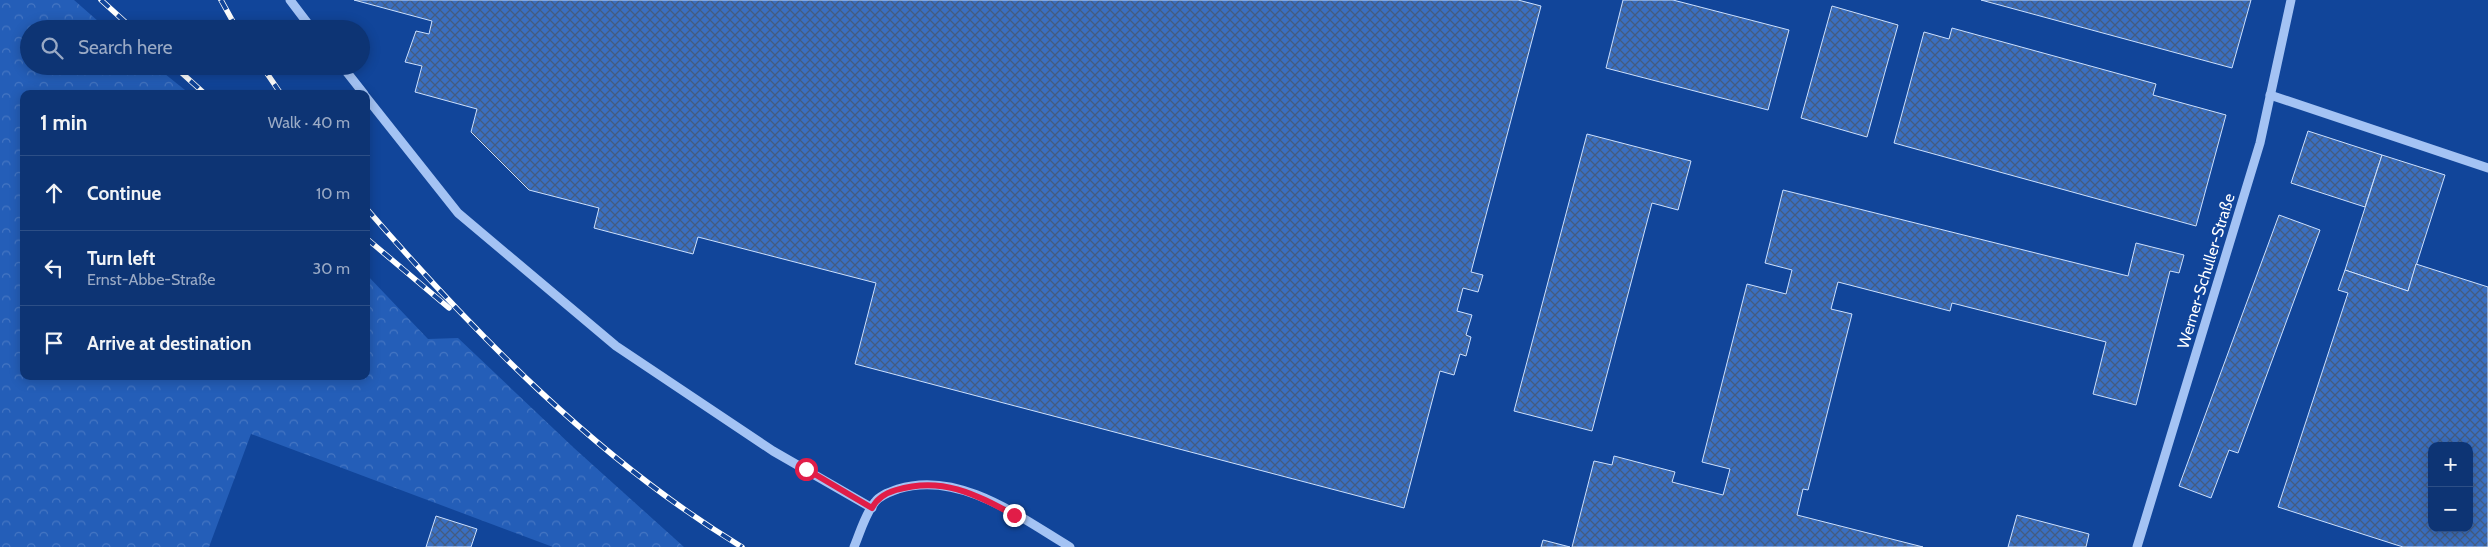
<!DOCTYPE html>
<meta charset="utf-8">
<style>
body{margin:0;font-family:Cabin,sans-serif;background:#1b3f7c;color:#f1f3f6}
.controls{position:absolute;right:15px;bottom:15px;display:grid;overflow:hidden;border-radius:10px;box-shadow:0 2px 12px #0003}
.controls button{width:45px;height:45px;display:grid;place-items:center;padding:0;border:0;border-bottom:1px solid #2d4f86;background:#0d3474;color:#f1f3f6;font:25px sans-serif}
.stop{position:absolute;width:15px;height:15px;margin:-11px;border:4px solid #e11d48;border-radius:50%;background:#fff}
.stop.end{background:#e11d48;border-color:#fff;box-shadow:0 1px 5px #0008}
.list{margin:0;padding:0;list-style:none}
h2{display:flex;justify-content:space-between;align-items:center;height:65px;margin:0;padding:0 20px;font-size:21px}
h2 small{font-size:16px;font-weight:400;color:#9aaac5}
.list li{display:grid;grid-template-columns:32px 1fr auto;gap:15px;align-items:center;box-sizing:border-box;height:75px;padding:0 20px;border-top:1px solid #2d4f86}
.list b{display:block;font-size:19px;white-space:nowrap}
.list p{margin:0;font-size:16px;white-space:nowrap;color:#9aaac5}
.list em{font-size:16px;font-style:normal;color:#9aaac5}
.icon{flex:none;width:28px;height:28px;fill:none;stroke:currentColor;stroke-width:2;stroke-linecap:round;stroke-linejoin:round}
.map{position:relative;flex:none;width:2488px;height:547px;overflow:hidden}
.search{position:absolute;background:#0d3474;box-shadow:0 2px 12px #0003;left:20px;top:20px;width:350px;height:55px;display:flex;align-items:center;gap:12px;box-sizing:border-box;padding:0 18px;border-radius:28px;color:#9aaac5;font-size:19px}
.panel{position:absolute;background:#0d3474;box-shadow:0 2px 12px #0003;left:20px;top:90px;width:350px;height:290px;border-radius:10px}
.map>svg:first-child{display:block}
</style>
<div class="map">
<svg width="2488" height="547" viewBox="0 0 2488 547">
<defs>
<pattern id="forest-crowns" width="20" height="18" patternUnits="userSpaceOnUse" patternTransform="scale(1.25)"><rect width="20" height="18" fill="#245eb8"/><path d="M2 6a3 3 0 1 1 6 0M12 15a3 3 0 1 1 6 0" fill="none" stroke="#4576c3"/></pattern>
<pattern id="building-cross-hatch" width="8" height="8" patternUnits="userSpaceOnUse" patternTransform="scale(1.25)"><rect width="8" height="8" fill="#3a6fc1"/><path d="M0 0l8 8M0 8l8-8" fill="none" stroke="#445c81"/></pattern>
</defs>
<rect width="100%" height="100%" fill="#11459a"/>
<polygon fill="url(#forest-crowns)" points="0,0 74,0 107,29 29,29 29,66 155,66 190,94 24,94 24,376 366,376 366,274 428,339 458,338 574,448 684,547 553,547 251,434 209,547 0,547"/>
<g fill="url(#building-cross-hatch)" stroke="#cce0fe" fill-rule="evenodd">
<polygon points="354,0 1518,0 1541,6 1471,272 1483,275 1478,292 1463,288 1457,311 1472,315 1466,335 1471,337 1466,356 1460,354 1454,375 1440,371 1404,508 855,364 876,283 698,237 693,254 594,228 599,208 529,190 471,132 477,109 415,92 422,66 405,62 416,31 429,34 432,21"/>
<polygon points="1623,0 1673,0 1789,30 1768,110 1606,68"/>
<polygon points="1981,0 2251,0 2232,68"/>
<polygon points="1832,6 1898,25 1867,137 1801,118"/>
<polygon points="1952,28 2156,84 2153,95 2226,115 2196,226 1894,143 1924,32 1949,39"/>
<polygon points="2308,131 2382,155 2365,207 2291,183"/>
<polygon points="1587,134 1691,161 1678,210 1652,203 1592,431 1514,411"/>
<polygon points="2382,155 2445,175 2408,291 2345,270"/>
<polygon points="1783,190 2128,276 2136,243 2184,255 2179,273 2170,271 2136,405 2093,394 2106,342 1952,303 1950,311 1838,282 1831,309 1852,314 1808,490 1803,489 1797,515 1923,547 1572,547 1594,461 1612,465 1614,456 1675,472 1672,482 1723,495 1730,469 1702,462 1747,284 1786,294 1792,270 1765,263"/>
<polygon points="2279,215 2320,230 2238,453 2229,450 2211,498 2179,486"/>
<path d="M2416 264 2488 287V547H2403L2278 507 2348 293 2338 290 2345 270 2408 291ZM2432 446H2469V528H2432Z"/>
<polygon points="2017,515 2089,534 2086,547 2008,547"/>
<polygon points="436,516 477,529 471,547 426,547"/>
<polygon points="1543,540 1570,547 1541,547"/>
</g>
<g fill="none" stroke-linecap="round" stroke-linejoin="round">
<g stroke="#a4c3f4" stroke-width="9">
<polyline points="290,0 312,29"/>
<polyline points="342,66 364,94"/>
<polyline points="2270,95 2488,168"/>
<polyline points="366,97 458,213 616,346 773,451 872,508"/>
<path d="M854 547C860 533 865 514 875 502 880 495 890 492 898 489 959 470 1020 517 1070 547"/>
<polyline points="2137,547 2260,143 2291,0"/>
</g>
<g stroke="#fff" stroke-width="5.5">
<g id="rail">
<polyline points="101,0 133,29"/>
<polyline points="221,0 237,29"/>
<polyline points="174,66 205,94"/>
<polyline points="262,66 281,94"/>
<path d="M366 208C475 334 598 460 742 547"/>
<polyline points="366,238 449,308"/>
</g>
</g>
<use href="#rail" stroke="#11459a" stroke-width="4" stroke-dasharray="11" stroke-linecap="butt"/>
</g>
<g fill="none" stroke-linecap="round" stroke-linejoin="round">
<path stroke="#e11d48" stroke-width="6" d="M806 469 872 508C877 498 886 493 896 490 942 476 975 494 1014 515"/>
</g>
<g text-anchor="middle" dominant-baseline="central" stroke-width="4.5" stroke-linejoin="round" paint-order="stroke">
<g font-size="16" fill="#fff" stroke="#11459a">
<text transform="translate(2206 271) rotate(-73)">Werner-Schuller-Straße</text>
</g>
</g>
</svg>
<div class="controls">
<button>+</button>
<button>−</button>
</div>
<div class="stop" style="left:806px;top:469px"></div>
<div class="stop end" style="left:1014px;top:515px"></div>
<div class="search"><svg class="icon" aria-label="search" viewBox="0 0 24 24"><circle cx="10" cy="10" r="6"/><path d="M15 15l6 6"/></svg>Search here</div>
<section class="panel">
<h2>1 min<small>Walk · 40 m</small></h2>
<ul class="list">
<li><svg class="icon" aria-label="ahead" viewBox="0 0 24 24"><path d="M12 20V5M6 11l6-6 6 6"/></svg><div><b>Continue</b></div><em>10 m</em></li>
<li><svg class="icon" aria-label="left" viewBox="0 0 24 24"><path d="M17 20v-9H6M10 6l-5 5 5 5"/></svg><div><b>Turn left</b><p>Ernst-Abbe-Straße</p></div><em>30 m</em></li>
<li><svg class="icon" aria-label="arrive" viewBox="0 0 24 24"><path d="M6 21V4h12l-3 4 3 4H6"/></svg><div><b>Arrive at destination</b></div></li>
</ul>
</section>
</div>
